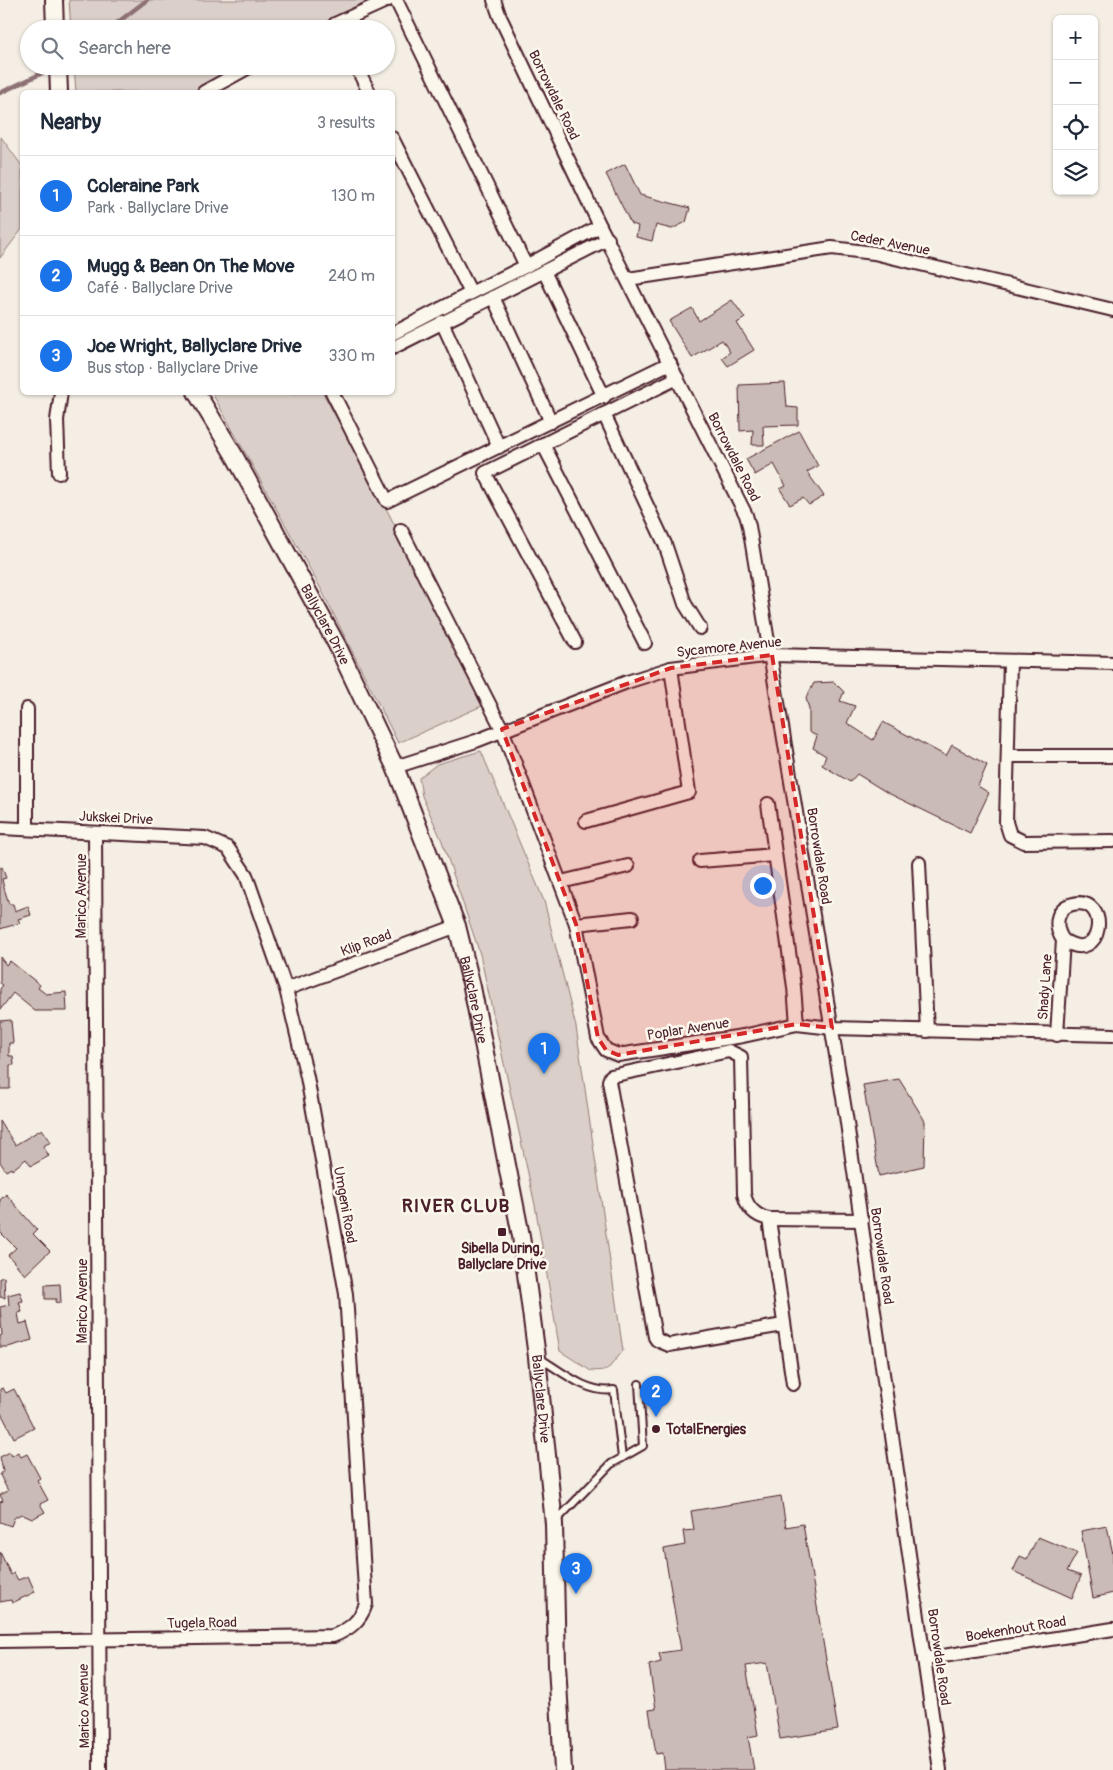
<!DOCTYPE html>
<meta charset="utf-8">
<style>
body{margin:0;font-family:Pangolin,sans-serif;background:#f6f6f7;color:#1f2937}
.controls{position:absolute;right:15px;top:15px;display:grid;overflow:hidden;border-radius:8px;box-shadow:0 1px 4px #0004}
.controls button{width:45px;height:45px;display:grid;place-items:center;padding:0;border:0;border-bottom:1px solid #e0e1e3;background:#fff;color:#1f2937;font:25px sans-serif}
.you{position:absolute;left:762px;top:885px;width:18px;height:18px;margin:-12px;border:4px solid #fff;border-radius:50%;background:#1a73e8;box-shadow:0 0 0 8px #1a73e833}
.badge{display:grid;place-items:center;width:32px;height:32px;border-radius:50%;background:#1a73e8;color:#fff;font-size:16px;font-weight:700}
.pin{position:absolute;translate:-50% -41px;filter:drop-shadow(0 1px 2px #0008)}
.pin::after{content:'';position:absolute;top:26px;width:18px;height:15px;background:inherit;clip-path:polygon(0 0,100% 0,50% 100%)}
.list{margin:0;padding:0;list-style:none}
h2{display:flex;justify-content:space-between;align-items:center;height:65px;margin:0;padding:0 20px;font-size:21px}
h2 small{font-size:16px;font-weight:400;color:#747a83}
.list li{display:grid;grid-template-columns:32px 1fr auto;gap:15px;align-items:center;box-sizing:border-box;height:80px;padding:0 20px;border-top:1px solid #e0e1e3}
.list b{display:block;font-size:19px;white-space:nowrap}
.list p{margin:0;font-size:16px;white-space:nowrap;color:#747a83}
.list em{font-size:16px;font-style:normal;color:#747a83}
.icon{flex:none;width:28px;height:28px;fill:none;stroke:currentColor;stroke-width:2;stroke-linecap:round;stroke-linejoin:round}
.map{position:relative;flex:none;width:1113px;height:1770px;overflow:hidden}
.search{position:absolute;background:#fff;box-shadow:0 1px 4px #0004;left:20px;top:20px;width:375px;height:55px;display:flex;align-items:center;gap:12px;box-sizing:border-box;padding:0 18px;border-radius:28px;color:#747a83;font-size:19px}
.panel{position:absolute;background:#fff;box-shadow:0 1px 4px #0004;left:20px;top:90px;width:375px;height:305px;border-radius:8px}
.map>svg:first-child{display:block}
</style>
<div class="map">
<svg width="1113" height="1770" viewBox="0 0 1113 1770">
<rect width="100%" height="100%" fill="#f4eee4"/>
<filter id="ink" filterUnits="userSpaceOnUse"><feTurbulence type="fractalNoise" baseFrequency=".02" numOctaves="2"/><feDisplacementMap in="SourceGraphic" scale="10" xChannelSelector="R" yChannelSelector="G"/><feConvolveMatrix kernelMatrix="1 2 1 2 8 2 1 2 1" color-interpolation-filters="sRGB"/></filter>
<g filter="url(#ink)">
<g fill="#dbd0c9" stroke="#92787a">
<polygon points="69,0 372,0 317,29 71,29"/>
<polygon points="74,66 245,66 194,92 76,92"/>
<polygon points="1,137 22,166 22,229 0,258"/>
<polygon points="212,393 323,393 389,514 484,705 398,743 321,589"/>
<polygon points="481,751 544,901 576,1027 623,1351 607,1370 591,1371 560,1351 535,1205 480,954 442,841 422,796 419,778 437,764"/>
</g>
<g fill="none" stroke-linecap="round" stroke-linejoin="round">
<g stroke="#8d7174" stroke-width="4.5">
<polyline points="109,29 147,0"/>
<polyline points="0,93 53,68"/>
</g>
</g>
<g fill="#cabbb6" stroke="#4a1f2b">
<polygon points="625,164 640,195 690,208 686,222 672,229 656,225 652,241 636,237 638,226 631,224 606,174"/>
<polygon points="732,300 745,318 737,323 754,350 728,366 722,358 730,352 722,340 692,358 669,321 692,308 699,321"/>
<polygon points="785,383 787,407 798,408 798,425 763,426 764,445 752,445 753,430 740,431 739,385"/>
<polygon points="799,431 818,466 807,472 824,496 809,505 803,498 790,505 780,489 786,486 774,464 755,475 746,459"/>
<polygon points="834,682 844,692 840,701 855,706 847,723 873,740 883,722 946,756 952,745 987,765 978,786 989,793 970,833 886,792 857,774 850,782 822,765 826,756 813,748 817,736 809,732 809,709 806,698 814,683"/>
<polygon points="2,867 6,878 2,879 4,888 9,904 13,904 15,911 28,906 31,915 18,919 20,923 0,929 0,868"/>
<polygon points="0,957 6,965 10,961 40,985 38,988 46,994 66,992 67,1011 35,1011 13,993 0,1010 0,989 3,985 0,983"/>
<polygon points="11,1020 13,1043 9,1043 9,1056 13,1056 14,1065 10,1065 10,1089 0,1089 0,1021"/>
<polygon points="899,1079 925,1121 924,1166 879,1176 863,1085"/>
<polygon points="0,1121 15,1145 42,1129 51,1142 43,1146 49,1156 31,1166 26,1159 12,1170 11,1168 6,1171 0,1162"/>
<polygon points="6,1194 37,1230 33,1234 50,1251 25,1275 8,1255 16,1248 0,1232 0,1200"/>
<polygon points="4,1277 5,1298 0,1297 0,1278"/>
<polygon points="60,1284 61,1303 55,1302 57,1299 45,1299 45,1285"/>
<polygon points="20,1292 23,1301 19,1302 22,1312 18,1313 20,1324 27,1322 32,1340 8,1347 0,1347 0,1336 2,1335 0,1307 9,1305 8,1295"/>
<polygon points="3,1388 6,1393 14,1389 34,1428 14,1438 0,1411 0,1389"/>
<polygon points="10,1452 12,1456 18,1452 21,1457 27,1454 40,1478 37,1480 48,1500 40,1504 45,1512 32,1519 21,1514 14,1518 11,1526 0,1522 0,1502 3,1501 0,1495 8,1491 0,1475 3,1471 0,1457"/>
<polygon points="781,1496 786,1527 803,1524 838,1730 780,1739 767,1663 746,1666 758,1735 748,1737 754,1770 665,1770 663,1753 656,1754 649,1710 656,1709 649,1665 661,1662 659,1653 681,1650 664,1549 685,1545 683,1531 694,1530 691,1511"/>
<polygon points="1107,1526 1113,1554 1113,1593 1093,1598 1081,1531"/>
<polygon points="1038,1537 1077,1553 1067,1571 1081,1576 1072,1598 1013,1571 1020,1556 1027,1559"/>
<polygon points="0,1552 11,1575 14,1573 18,1580 28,1576 35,1592 12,1603 11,1600 0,1602"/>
</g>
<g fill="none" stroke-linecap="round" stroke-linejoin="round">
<g stroke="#4a1f2b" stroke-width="10">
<g id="service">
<path d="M538 1357C561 1371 587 1394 614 1390L622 1458 611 1464 556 1521"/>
<polyline points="622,1458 643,1446 639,1384"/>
</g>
</g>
<g stroke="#4a1f2b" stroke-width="16">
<g id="minor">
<polyline points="396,0 526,266 600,226"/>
<polyline points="494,0 500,17 600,226 746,515 749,526 846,1116 940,1770"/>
<polyline points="337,29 335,24 388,0"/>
<polyline points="356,66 369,92"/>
<polyline points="204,92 251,66"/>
<polyline points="392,138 471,293 526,266"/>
<polyline points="544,271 604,397"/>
<polyline points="628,279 832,248 874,253 1113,310"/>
<polyline points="493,297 551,422"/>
<polyline points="442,322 499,447"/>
<polyline points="392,334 471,293"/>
<polyline points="392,348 608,239"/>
<polyline points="332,392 387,501 670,363"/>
<polyline points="604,414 665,544 685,604 700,628"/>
<polyline points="543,444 645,643"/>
<polyline points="59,473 57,420 61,392"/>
<polyline points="401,530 502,729 576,924 598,1038 606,1050 618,1055 743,1036 797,1024 832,1028 1113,1035"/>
<polyline points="575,642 485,473 677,378"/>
<polyline points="1010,661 1006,822 1010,835 1024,842 1113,841"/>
<polyline points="27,709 27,829"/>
<polyline points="1009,756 1113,756"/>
<polyline points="395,767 476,741 627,682 671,668 772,655 1113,663"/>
<polyline points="768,804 794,987 797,1024"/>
<polyline points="586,821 689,792 671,668"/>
<path d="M0 828 205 838 228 848 246 875 286 989 307 1077 346 1294 366 1604C360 1621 350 1629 333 1636L0 1641"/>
<polyline points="95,833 100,1770"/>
<polyline points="700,861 775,855"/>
<polyline points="919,863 927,1031"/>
<polyline points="561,882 628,866"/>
<polyline points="576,924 632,918"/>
<polyline points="286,989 457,926"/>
<path d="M1057 1035 1063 940C1054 927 1055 908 1073 904 1111 895 1104 967 1063 940"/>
<polyline points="769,1219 862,1220"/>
<path d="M783 1325 669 1345 657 1340 655 1337 609 1081 611 1076 729 1051 741 1057 744 1194C747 1208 755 1216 769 1219L793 1384"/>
<polyline points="924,1659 1113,1629"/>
</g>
</g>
<g stroke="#4a1f2b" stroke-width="20">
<g id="tertiary">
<polyline points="54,0 55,29"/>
<polyline points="58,66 59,92"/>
<path id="s1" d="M196 392 234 455 337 645 395 767 457 926 472 987 521 1236 537 1357 554 1524 557 1665 563 1770"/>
</g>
</g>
<use href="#service" stroke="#fbf7ec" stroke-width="6"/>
<use href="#minor" stroke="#fbf7ec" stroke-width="12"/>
<use href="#tertiary" stroke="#fbf7ec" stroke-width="16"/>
</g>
</g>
<path fill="#d62828" fill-opacity="0.2" stroke="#d62828" stroke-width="4" stroke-dasharray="10 6" stroke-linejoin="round" d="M772 655 832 1028 797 1024 618 1055 606 1050 598 1038 576 924 502 729 671 668Z"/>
<g fill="#4a1f2b" stroke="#fbf7ec" stroke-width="2">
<rect x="497" y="1227" width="10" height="10" rx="2.5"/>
<circle cx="656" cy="1429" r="5"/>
</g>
<g text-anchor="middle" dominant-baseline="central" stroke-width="5" stroke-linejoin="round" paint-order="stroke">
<g font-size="14" fill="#4a1f2b" stroke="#fbf7ec">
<text transform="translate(554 95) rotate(64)">Borrowdale Road</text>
<text transform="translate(890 243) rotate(11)">Ceder Avenue</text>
<text transform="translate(734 457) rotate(63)">Borrowdale Road</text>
<text stroke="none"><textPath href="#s1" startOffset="266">Ballyclare Drive</textPath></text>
<text transform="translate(729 647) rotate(-6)">Sycamore Avenue</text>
<text transform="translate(116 818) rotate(3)">Jukskei Drive</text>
<text transform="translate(819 856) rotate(81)">Borrowdale Road</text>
<text transform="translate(81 896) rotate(-90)">Marico Avenue</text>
<text transform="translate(366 943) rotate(-20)">Klip Road</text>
<text transform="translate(1045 987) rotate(-86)">Shady Lane</text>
<text stroke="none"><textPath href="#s1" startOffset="671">Ballyclare Drive</textPath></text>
<text transform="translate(688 1029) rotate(-9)">Poplar Avenue</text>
<text transform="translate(345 1205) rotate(80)">Umgeni Road</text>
<text transform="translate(882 1256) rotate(82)">Borrowdale Road</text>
<text transform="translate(82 1301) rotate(-90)">Marico Avenue</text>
<text stroke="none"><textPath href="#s1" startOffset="1076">Ballyclare Drive</textPath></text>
<text transform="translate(202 1623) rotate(-1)">Tugela Road</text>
<text transform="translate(1016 1629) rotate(-9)">Boekenhout Road</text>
<text transform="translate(939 1657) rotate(82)">Borrowdale Road</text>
<text transform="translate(84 1706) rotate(-91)">Marico Avenue</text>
</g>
<g font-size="14" font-weight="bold" fill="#4a1f2b" stroke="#fbf7ec">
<text x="502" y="1248">Sibella During,<tspan x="502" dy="16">Ballyclare Drive</tspan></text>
<text x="666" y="1429" text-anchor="start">TotalEnergies</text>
</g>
<g font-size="19" font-weight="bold" letter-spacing="1" fill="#4a1f2b" stroke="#fbf7ec">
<text x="456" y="1206">RIVER CLUB</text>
</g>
</g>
</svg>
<div class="controls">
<button>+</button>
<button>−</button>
<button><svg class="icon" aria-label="locate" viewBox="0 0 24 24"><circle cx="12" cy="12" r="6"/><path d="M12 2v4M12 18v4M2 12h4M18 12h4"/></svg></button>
<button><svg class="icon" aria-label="layers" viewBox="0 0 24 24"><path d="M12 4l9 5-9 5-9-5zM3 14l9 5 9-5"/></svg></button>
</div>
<div class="you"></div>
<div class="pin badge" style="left:544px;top:1074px">1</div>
<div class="pin badge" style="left:656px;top:1417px">2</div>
<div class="pin badge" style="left:576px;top:1594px">3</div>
<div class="search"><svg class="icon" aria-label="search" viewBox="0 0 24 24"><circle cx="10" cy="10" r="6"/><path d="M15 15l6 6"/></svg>Search here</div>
<section class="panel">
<h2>Nearby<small>3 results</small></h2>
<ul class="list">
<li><span class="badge">1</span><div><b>Coleraine Park</b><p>Park · Ballyclare Drive</p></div><em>130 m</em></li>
<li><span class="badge">2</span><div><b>Mugg &amp; Bean On The Move</b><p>Café · Ballyclare Drive</p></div><em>240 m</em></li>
<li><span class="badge">3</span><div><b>Joe Wright, Ballyclare Drive</b><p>Bus stop · Ballyclare Drive</p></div><em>330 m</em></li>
</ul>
</section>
</div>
